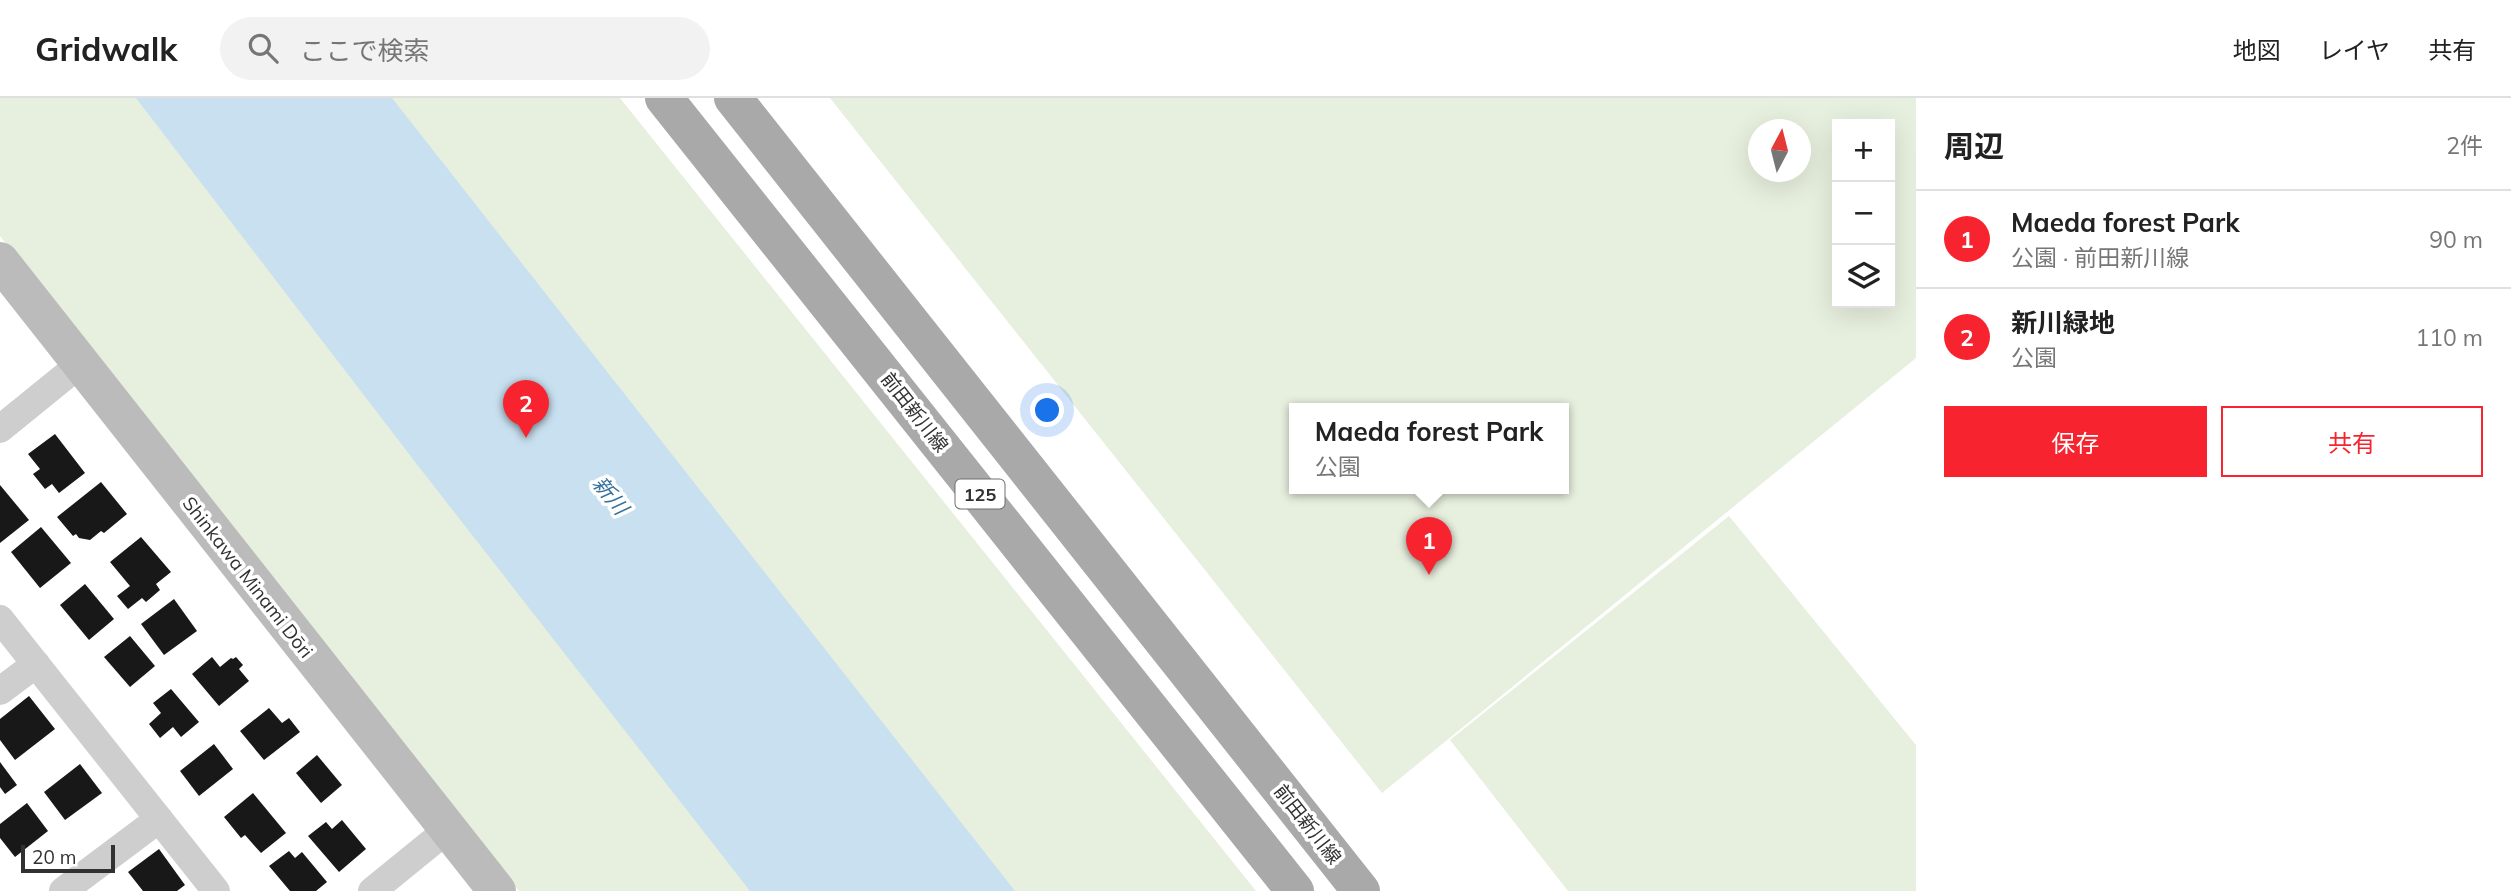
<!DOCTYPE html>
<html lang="ja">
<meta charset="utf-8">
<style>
body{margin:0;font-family:Mulish,"Noto Sans JP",sans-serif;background:#f2f2f2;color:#222}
.controls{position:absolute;right:21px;top:21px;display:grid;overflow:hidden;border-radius:0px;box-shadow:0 7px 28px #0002}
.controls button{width:63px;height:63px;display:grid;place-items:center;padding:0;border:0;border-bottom:2px solid #e0e0e0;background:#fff;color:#222;font:35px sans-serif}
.compass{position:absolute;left:1748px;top:21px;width:63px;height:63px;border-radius:50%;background:#fff;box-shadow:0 7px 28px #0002;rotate:7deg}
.scale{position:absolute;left:21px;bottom:18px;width:94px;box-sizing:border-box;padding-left:7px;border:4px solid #313131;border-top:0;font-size:19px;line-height:24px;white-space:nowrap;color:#313131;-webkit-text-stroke:5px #fff;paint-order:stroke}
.you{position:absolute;left:1048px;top:313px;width:24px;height:24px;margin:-18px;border:5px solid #fff;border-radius:50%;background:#1a73e8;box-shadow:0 0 0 10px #1a73e833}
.badge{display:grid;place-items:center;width:46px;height:46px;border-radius:50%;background:#f7242f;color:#fff;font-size:23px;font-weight:700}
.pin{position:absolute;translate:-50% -58px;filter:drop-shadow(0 2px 4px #0008)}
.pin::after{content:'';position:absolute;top:37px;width:24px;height:21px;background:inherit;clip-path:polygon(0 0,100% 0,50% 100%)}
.popup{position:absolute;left:1289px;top:305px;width:280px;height:91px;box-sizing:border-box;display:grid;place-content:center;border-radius:0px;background:#fff;filter:drop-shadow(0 2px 5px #0005);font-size:23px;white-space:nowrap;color:#767676}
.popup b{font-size:26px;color:#222}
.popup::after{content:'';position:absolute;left:50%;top:100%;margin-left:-14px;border:14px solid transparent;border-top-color:#fff}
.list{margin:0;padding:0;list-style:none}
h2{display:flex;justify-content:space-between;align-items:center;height:91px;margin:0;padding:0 28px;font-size:30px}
h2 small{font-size:23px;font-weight:400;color:#767676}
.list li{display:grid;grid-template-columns:46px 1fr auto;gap:21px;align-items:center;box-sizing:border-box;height:98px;padding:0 28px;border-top:2px solid #e0e0e0}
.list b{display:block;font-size:26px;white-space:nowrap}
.list p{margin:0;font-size:23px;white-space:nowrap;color:#767676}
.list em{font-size:23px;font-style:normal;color:#767676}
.actions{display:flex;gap:14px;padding:21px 28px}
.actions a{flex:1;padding:16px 0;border:2px solid #f7242f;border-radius:0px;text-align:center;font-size:24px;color:#f7242f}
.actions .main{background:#f7242f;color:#fff}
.icon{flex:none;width:38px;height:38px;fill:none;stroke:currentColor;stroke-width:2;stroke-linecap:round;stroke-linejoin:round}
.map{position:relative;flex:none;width:1916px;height:793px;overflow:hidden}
header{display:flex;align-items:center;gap:42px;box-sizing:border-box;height:98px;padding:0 35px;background:#fff;border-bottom:2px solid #e0e0e0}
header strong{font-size:33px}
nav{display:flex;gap:38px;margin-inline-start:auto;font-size:24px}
.search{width:490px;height:63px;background:#f2f2f2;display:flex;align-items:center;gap:18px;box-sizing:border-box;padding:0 24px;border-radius:38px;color:#767676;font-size:26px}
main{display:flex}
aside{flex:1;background:#fff}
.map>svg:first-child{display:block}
</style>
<header>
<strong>Gridwalk</strong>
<div class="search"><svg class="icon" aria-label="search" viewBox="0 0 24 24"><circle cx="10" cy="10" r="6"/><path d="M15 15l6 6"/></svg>ここで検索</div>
<nav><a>地図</a><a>レイヤ</a><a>共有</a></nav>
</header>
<main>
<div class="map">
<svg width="1916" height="793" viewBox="0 0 1916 793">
<rect width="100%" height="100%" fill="#fff"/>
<g fill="#e7efde" fill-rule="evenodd">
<polygon points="0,0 620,0 1256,793 519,793 318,542 0,138"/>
<path d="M830 0H1916V260L1382 695ZM1837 26H1890V205H1837ZM1758 32H1800V74H1758ZM1294 311H1564V391H1294Z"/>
<polygon points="1729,418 1916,647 1916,793 1568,793 1450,642"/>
</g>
<polygon fill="#c8e0f0" points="136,0 392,0 1015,793 750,793 419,369"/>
<g fill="#181818">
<polygon points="55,336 85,375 59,395 52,386 45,391 33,376 40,371 28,356"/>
<polygon points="101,384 127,416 104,435 101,433 90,442 79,440 76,436 73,438 57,419"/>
<polygon points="0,387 29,422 0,445"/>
<polygon points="41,429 71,465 40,490 11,454"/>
<polygon points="141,439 171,474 156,486 160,492 146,504 142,500 128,511 117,498 130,488 110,464"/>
<polygon points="85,486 114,521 89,542 60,507"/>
<polygon points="174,501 197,533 164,557 141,526"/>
<polygon points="130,538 155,568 130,589 104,559"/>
<polygon points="212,559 220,569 231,560 233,561 236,559 243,567 239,571 249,583 219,608 192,576"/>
<polygon points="171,591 199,624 181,639 173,629 160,640 149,626 161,615 153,605"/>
<polygon points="29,598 55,631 15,662 0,642 0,621"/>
<polygon points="269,610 282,625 289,620 300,634 264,662 240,633"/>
<polygon points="214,646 233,671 199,698 180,673"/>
<polygon points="317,657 342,687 321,705 296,675"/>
<polygon points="0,664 17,687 5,696 0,689"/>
<polygon points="80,666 102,695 65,722 44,694"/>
<polygon points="253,695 286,735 261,755 245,737 241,740 224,719"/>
<polygon points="27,705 48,733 15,759 0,740 0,726"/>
<polygon points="342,722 366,751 339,774 308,738 326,724 332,731"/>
<polygon points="159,751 185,787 177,793 143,793 128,774"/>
<polygon points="289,753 295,760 302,754 327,784 316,793 290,793 269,768"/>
</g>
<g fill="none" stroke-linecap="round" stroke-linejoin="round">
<g stroke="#cecece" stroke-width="28">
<polyline points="0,331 80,266"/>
<polyline points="0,521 216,793"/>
<polyline points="0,593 36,566"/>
<polyline points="63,793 159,721"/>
<polyline points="372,793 447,732"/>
</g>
<polyline stroke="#bbb" stroke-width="38" points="0,163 497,793"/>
<g stroke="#a9a9a9" stroke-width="38">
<polyline points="664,0 1295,793"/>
<polyline points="733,0 1361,793"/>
</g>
</g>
<g text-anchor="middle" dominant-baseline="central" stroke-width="7" stroke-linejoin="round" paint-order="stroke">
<rect fill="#fff" stroke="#6f6f6f" stroke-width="2" x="955.5" y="381.5" width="49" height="29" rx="5"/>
<g font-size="18" font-weight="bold" fill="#313131">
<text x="980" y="396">125</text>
</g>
<g font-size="19" fill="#313131" stroke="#fff">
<text transform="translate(915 314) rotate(52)">前田新川線</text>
<text transform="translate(248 479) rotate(52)">Shinkawa Minami Dōri</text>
<text transform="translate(1308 726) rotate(52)">前田新川線</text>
</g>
<g font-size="21" font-style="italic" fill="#35729c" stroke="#fff">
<text transform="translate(611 397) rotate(51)">新川</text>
</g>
</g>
</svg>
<div class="controls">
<button>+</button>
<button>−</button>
<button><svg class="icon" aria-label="layers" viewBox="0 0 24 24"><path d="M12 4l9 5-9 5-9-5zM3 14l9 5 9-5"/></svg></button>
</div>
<svg class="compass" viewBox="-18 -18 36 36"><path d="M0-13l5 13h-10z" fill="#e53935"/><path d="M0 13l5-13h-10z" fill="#767676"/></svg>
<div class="scale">20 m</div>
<div class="you"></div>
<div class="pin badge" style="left:1429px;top:477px">1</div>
<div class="popup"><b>Maeda forest Park</b>公園</div>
<div class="pin badge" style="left:526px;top:340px">2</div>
</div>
<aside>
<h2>周辺<small>2件</small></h2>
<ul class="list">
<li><span class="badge">1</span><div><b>Maeda forest Park</b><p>公園 · 前田新川線</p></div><em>90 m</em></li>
<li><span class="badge">2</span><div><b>新川緑地</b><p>公園</p></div><em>110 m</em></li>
</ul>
<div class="actions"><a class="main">保存</a><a>共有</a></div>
</aside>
</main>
